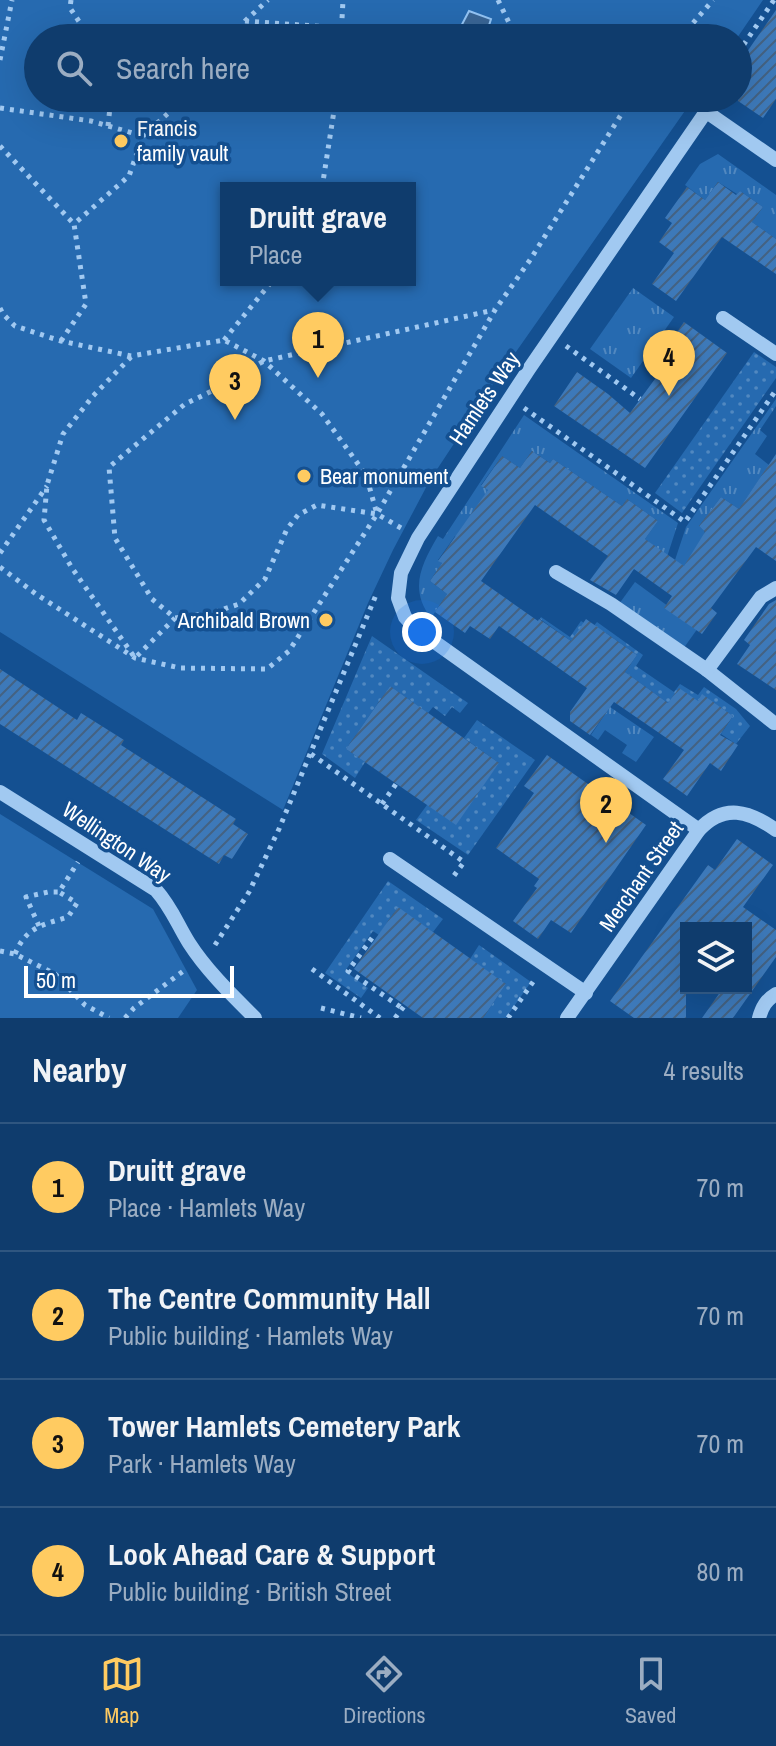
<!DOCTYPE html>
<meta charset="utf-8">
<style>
body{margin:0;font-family:"Archivo Narrow",sans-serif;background:#184372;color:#f1f3f6}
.controls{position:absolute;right:24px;bottom:24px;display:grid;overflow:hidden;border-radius:0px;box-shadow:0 8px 32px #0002}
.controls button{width:72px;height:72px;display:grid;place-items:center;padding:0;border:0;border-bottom:2px solid #2f5680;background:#0f3c6d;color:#f1f3f6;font:40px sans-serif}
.scale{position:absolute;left:24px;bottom:20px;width:210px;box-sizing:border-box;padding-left:8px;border:4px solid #fff;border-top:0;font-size:22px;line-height:28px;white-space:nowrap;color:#fff;-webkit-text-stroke:6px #145091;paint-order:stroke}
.you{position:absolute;left:422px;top:632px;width:28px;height:28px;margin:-20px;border:6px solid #fff;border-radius:50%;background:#1a73e8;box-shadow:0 0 0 12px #1a73e833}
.badge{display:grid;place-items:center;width:52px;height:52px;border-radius:50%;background:#ffcb61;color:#111;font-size:26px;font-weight:700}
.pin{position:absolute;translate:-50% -66px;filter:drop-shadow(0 2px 4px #0008)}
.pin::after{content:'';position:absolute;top:42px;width:28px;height:24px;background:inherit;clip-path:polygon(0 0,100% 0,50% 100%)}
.popup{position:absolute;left:220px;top:182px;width:196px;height:104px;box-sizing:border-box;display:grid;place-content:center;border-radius:0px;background:#0f3c6d;filter:drop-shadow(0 2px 6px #0005);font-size:26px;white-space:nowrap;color:#9badc2}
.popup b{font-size:30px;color:#f1f3f6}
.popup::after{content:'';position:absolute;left:50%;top:100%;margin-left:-16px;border:16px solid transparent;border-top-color:#0f3c6d}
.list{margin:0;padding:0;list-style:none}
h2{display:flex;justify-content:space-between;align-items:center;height:104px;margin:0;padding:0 32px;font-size:34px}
h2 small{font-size:26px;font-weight:400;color:#9badc2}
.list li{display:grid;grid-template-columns:52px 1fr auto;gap:24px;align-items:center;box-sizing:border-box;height:128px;padding:0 32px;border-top:2px solid #2f5680}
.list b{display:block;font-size:30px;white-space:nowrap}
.list p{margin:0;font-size:26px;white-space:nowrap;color:#9badc2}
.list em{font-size:26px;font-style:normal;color:#9badc2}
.icon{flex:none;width:44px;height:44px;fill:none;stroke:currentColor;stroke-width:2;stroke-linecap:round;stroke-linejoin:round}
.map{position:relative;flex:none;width:776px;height:1018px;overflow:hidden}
.search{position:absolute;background:#0f3c6d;box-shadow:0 8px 32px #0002;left:24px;right:24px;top:24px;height:88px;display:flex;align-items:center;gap:20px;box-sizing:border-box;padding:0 28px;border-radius:44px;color:#9badc2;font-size:30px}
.sheet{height:616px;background:#0f3c6d}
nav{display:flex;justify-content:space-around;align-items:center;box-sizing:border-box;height:112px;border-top:2px solid #2f5680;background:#0f3c6d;font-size:22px;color:#9badc2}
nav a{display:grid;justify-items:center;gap:4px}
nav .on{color:#ffcb61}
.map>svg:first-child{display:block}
</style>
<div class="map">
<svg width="776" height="1018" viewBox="0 0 776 1018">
<defs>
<pattern id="grass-tufts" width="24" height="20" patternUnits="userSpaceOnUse" patternTransform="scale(2)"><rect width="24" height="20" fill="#266ab0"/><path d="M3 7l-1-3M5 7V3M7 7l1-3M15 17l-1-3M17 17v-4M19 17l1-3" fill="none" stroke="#5188c0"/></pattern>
<pattern id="garden-dots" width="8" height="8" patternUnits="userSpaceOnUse" patternTransform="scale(2)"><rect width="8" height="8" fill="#266ab0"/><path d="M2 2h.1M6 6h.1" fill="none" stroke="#5188c0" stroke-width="1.8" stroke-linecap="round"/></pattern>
<pattern id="water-ripples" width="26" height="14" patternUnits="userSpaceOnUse" patternTransform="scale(2)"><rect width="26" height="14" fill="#396595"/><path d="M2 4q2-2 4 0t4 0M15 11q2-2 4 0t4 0" fill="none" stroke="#577ca5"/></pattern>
<pattern id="building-hatch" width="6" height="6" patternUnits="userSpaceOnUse" patternTransform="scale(2)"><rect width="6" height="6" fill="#3d79b9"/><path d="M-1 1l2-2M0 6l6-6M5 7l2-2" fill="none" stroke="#446282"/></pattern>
</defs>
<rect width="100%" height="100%" fill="#145091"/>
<g fill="url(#grass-tufts)">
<polygon points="718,154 776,195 776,239 752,222 763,207 740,191 737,194 718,182 705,200 685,185 700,164"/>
<polygon points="633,288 674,317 631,378 590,349"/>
<polygon points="776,399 776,406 760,430 767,436 755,454 769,465 739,509 721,497 699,526 705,532 688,589 674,563 686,527"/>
<path d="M524 415 678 523 667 557 663 552 645 539 658 521 627 499 622 506 553 459 550 463 532 451 520 468 502 456 481 485 488 490 475 510 471 547 455 536 438 560 442 563 430 581 447 594 431 618C409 589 421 565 438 536L443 539Z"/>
<polygon points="635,582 698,628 683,649 619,604"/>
<polygon points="610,707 654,737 636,762 622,753 627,745 605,730 598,740 591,735"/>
</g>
<g fill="#266ab0" fill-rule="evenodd">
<path d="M0 0H763L737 38H38V98H694L492 386 430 480 393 550 368 603 283 810 0 632ZM226 188H410V280H226Z"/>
<polygon points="0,814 153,909 197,990 178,1018 0,1018"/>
</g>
<g fill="url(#garden-dots)">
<polygon points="754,352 776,367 776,378 682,513 655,493"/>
<polygon points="541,617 570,637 581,621 592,628 597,622 643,655 636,666 674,692 680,684 698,695 704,687 736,709 750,726 736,744 721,734 733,716 703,695 698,701 668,703 625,672 637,655 606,633 571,641 540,619"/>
<polygon points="372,636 468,703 460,713 452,707 445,716 433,707 428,713 390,686 346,749 365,762 355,778 322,754"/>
<polygon points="477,720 535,760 468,855 416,820 427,805 474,797 499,763 464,738"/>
<polygon points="388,881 443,919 433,932 397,908 379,935 373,931 345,971 368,988 361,998 325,973"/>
<polygon points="479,945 531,982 506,1018 483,1018 506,984 470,959"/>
</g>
<polygon fill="url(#water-ripples)" stroke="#93c4f4" stroke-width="2" points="469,11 491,19 485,38 471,38 457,34"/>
<g fill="url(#building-hatch)">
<polygon points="776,10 776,99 763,118 738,101 738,65"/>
<polygon points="718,182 736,195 740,191 763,207 752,222 776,239 776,274 722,237 676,301 652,284 674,253 659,242 672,223 665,218 687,187 705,200"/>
<polygon points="684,322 727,353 645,468 554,406 577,372 608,394 630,413 671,357 663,352"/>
<polygon points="532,451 550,463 553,459 622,506 627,499 658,521 645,539 684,566 705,532 699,526 721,497 739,509 776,454 776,561 756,547 711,608 717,613 702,634 664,608 672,596 634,569 616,595 590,580 608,556 535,505 481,581 538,621 539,619 571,641 586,619 637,655 625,672 668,703 679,688 698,701 702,694 733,716 720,735 738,745 721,771 710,763 687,796 663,779 684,750 614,702 590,735 570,721 570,712 587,688 499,626 490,639 470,626 465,633 435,612 447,594 430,581 442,563 438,561 488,490 481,486 502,456 520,468"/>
<polygon points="776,600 776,690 737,664 750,645 744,640 769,604"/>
<polygon points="0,669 77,720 81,713 124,740 121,745 236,819 233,824 248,834 232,859 224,855 219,864 0,724"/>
<polygon points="390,686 499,763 456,825 346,749"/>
<polygon points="547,755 646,825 571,933 551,920 538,939 513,921 537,888 534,886 539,879 496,848 534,793 524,786"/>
<polygon points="737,839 773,865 743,907 776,930 776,957 733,1018 702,1018 723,988 746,988 746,928 686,928 686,1018 634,1018 610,1001 708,865 715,870"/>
<polygon points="398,907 506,984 483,1018 423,1018 354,969"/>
</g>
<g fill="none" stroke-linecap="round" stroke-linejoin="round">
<g stroke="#a1c9f1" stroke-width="5" stroke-dasharray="4 6" stroke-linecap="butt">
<polyline points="71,0 70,8 90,38"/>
<polyline points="498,0 515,35 521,38"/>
<polyline points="245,21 342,28"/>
<polyline points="234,38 245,21 268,0"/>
<polyline points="341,38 343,0"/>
<polyline points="353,38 354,38"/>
<polyline points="507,38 515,35"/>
<polyline points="634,38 638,38"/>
<polyline points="680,38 713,0"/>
<polyline points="738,53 774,0"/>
<polyline points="0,60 12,0"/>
<polyline points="0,108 91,121 143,136"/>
<polyline points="108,126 111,98"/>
<polyline points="0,146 74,224"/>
<polyline points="322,188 336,98"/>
<polyline points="259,280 270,284"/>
<polyline points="0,308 3,314 15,326 61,341 131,356 224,340 264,361 322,414 366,475 377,514"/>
<polyline points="224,340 273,280"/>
<polyline points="61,341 86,304 74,224 129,176 143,136 185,98"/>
<polyline points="566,346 640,399"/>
<polyline points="131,357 93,396 63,434 47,485 44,520 72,568 135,658 175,618"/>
<polyline points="524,408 685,522 776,390"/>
<polyline points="401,528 377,514 317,505 298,515 287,529 265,579 239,604 212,613 175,618 152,599 115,538 109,467 185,404 212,391 264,361 494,310"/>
<polyline points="0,553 47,486"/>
<polyline points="0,567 36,594 135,658 180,668 267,669 289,651 377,514 495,310 530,260 624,110 634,98"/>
<polyline points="311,754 464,862 453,877"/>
<polyline points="382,804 396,784"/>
<polyline points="39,926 26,897 48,892 59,892"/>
<polyline points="372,938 348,971 402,1008"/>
<polyline points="215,945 249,892 279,829 376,595"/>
<polyline points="0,951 15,954 55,974 85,1005 109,1018"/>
<path d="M15 954C26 927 42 925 68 917L77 903 59 892 78 862"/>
<polyline points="312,969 380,1018"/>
<polyline points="37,983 54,974"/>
<polyline points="321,1008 361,1018"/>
<polyline points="125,1018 134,1008 186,969"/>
<polyline points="395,1018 405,1005"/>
<polyline points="508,1018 535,979"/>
</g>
<g stroke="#a1c9f1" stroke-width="14">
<polyline points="723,318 776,354"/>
<polyline points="556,572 611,604 707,670 774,723"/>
<polyline points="707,670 761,597 776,588"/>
<path d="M0 792 156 890C172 908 177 924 189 943 207 971 232 995 255 1018"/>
<polyline points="699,830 415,628 405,617 398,598 401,573 418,538 529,369 703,116 707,114 711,115 776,160"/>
<polyline points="390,859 586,993"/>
<path d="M567 1018 699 830C724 803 749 811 776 830"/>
<path d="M759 1018C762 1007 766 1000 776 994"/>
</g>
</g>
<g fill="#ffcb61" stroke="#145091" stroke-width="3">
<circle cx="121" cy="141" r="8"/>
<circle cx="304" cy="476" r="8"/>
<circle cx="326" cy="620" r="8"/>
</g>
<g text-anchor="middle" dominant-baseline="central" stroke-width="7" stroke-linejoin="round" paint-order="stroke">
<g font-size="22" fill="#fff" stroke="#145091" text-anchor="start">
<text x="137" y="128">Francis<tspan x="137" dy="25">family vault</tspan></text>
<text x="320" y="476">Bear monument</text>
<text x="310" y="620" text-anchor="end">Archibald Brown</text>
</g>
<g font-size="22" fill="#fff" stroke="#145091">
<text transform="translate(484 398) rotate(-56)">Hamlets Way</text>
<text transform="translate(117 842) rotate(34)">Wellington Way</text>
<text transform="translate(641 876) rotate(-55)">Merchant Street</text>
</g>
</g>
</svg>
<div class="controls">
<button><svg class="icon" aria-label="layers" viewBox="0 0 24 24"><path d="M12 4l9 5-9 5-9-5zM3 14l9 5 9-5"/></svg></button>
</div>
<div class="scale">50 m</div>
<div class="you"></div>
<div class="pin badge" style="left:318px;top:378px">1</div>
<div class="popup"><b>Druitt grave</b>Place</div>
<div class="pin badge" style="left:606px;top:843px">2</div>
<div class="pin badge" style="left:235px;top:420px">3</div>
<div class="pin badge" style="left:669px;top:396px">4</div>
<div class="search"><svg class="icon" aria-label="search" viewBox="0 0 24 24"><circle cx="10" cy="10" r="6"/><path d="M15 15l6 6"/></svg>Search here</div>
</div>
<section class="sheet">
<h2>Nearby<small>4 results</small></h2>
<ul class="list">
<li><span class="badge">1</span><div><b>Druitt grave</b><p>Place · Hamlets Way</p></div><em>70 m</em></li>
<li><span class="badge">2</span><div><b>The Centre Community Hall</b><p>Public building · Hamlets Way</p></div><em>70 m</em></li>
<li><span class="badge">3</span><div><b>Tower Hamlets Cemetery Park</b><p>Park · Hamlets Way</p></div><em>70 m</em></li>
<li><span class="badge">4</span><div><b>Look Ahead Care &amp; Support</b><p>Public building · British Street</p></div><em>80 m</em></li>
</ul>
</section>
<nav>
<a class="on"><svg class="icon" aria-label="map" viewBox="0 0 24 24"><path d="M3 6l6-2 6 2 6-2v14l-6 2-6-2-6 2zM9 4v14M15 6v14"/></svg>Map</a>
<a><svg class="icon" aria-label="directions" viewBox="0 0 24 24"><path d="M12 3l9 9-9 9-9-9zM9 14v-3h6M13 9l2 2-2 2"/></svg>Directions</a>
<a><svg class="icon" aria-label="saved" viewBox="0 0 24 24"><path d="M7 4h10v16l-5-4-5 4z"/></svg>Saved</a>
</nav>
